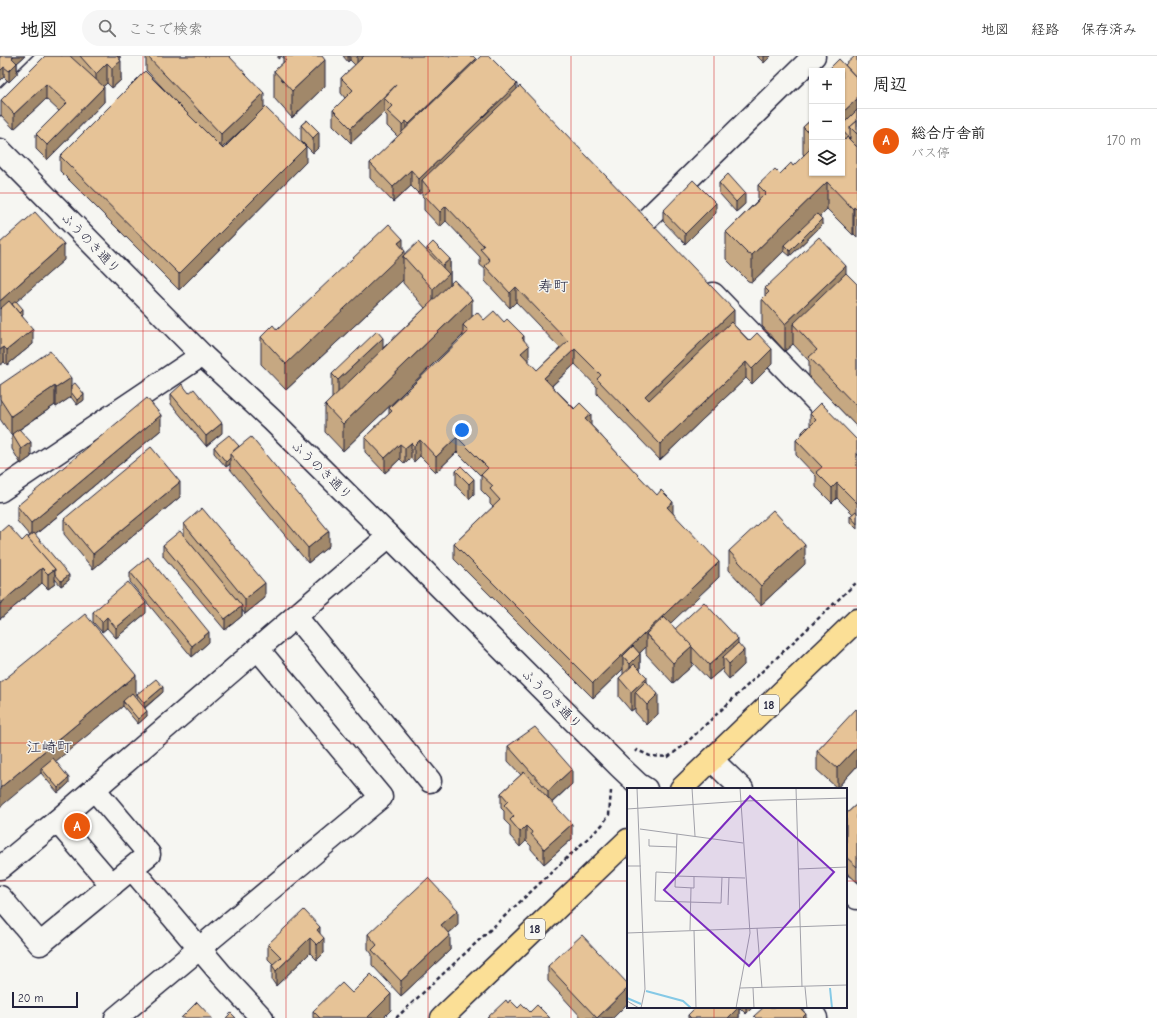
<!DOCTYPE html>
<html lang="ja">
<meta charset="utf-8">
<style>
body{margin:0;font-family:"Comic Neue","Klee One",sans-serif;background:#f6f6f6;color:#222}
.controls{position:absolute;right:12px;top:12px;display:grid;overflow:hidden;border-radius:0px;box-shadow:0 1px 3px #0004}
.controls button{width:36px;height:36px;display:grid;place-items:center;padding:0;border:0;border-bottom:1px solid #e0e0e0;background:#fff;color:#222;font:20px sans-serif}
.scale{position:absolute;left:12px;bottom:10px;width:66px;box-sizing:border-box;padding-left:4px;border:2px solid #22223b;border-top:0;font-size:11px;line-height:14px;white-space:nowrap;color:#22223b;-webkit-text-stroke:3px #f6f6f2;paint-order:stroke}
.you{position:absolute;left:462px;top:374px;width:14px;height:14px;margin:-10px;border:3px solid #fff;border-radius:50%;background:#1a73e8;box-shadow:0 0 0 6px #1a73e833}
.badge{display:grid;place-items:center;width:26px;height:26px;border-radius:50%;background:#ea580c;color:#fff;font-size:13px;font-weight:700}
.pin{position:absolute;translate:-50% -50%;border:2px solid #fff;box-shadow:0 1px 4px #0006}
.list{margin:0;padding:0;list-style:none}
h2{display:flex;justify-content:space-between;align-items:center;height:52px;margin:0;padding:0 16px;font-size:17px}
h2 small{font-size:13px;font-weight:400;color:#767676}
.list li{display:grid;grid-template-columns:26px 1fr auto;gap:12px;align-items:center;box-sizing:border-box;height:64px;padding:0 16px;border-top:1px solid #e0e0e0}
.list b{display:block;font-size:15px;white-space:nowrap}
.list p{margin:0;font-size:13px;white-space:nowrap;color:#767676}
.list em{font-size:13px;font-style:normal;color:#767676}
.icon{flex:none;width:22px;height:22px;fill:none;stroke:currentColor;stroke-width:2;stroke-linecap:round;stroke-linejoin:round}
.map{position:relative;flex:none;width:857px;height:962px;overflow:hidden}
header{display:flex;align-items:center;gap:24px;box-sizing:border-box;height:56px;padding:0 20px;background:#fff;border-bottom:1px solid #e0e0e0}
header strong{font-size:19px}
nav{display:flex;gap:22px;margin-inline-start:auto;font-size:14px}
.search{width:280px;height:36px;background:#f6f6f6;display:flex;align-items:center;gap:10px;box-sizing:border-box;padding:0 14px;border-radius:22px;color:#767676;font-size:15px}
main{display:flex}
aside{flex:1;background:#fff}
.map>svg:first-child{display:block}
</style>
<header>
<strong>地図</strong>
<div class="search"><svg class="icon" aria-label="search" viewBox="0 0 24 24"><circle cx="10" cy="10" r="6"/><path d="M15 15l6 6"/></svg>ここで検索</div>
<nav><a>地図</a><a>経路</a><a>保存済み</a></nav>
</header>
<main>
<div class="map">
<svg width="857" height="962" viewBox="0 0 857 962">
<rect width="100%" height="100%" fill="#f6f6f2"/>
<filter id="ink" filterUnits="userSpaceOnUse"><feTurbulence type="fractalNoise" baseFrequency=".025" numOctaves="2"/><feDisplacementMap in="SourceGraphic" scale="8" xChannelSelector="R" yChannelSelector="G"/><feConvolveMatrix kernelMatrix="1 2 1 2 8 2 1 2 1" color-interpolation-filters="sRGB"/></filter>
<g filter="url(#ink)">
<g fill="none" stroke-linecap="round" stroke-linejoin="round">
<g stroke="#22223b" stroke-width="25">
<g id="minor">
<polyline points="0,48 49,0"/>
<polyline points="0,94 202,299 272,364 389,480 620,711 638,728 646,733"/>
<polyline points="644,166 814,0"/>
<polyline points="713,238 857,387"/>
<polyline points="0,435 202,299"/>
<polyline points="296,561 430,725"/>
<polyline points="712,704 742,733"/>
<polyline points="57,765 112,829"/>
<polyline points="0,812 57,765 389,480"/>
<polyline points="132,813 222,919 262,962"/>
<polyline points="846,831 857,842"/>
<polyline points="0,841 40,888 149,798 94,733"/>
<polyline points="809,951 816,962"/>
<polyline points="116,962 381,741 258,593"/>
</g>
</g>
<g stroke="#22223b" stroke-width="25">
<g id="major">
<polyline points="681,733 857,564"/>
<polyline points="442,962 628,784"/>
</g>
</g>
<g stroke="#22223b" stroke-width="2.5" stroke-dasharray="4 3" stroke-linecap="butt">
<polyline points="635,696 637,694 650,700 668,701 683,690 857,526"/>
<polyline points="396,962 602,769 609,759 611,735"/>
</g>
<use href="#minor" stroke="#f6f6f2" stroke-width="22"/>
<use href="#major" stroke="#fbdf96" stroke-width="22"/>
</g>
<g fill="#c6a882" stroke="#22223b" fill-rule="evenodd">
<polygon points="0,0 25,0 17,7 17,18 9,26 4,21 0,25"/>
<polygon points="45,0 120,0 121,24 112,32 107,27 103,31 104,46 47,104 36,93 36,78 59,55 46,43 14,73 1,59 1,44"/>
<path d="M146 0H229L264 52 306 106 179 234 60 115V100L176 46 146 14ZM255 61 223 93 222 92Z"/>
<polygon points="283,0 325,30 292,62 274,42 274,15 283,7"/>
<polygon points="343,0 473,0 476,5 517,33 734,269 772,308 752,328 746,322 660,404 597,338 597,331 575,308 552,330 591,369 673,457 719,521 670,567 675,573 738,588 744,609 729,623 723,616 723,612 709,624 692,606 692,610 673,627 646,598 646,591 640,597 640,615 647,626 658,658 647,669 635,656 635,652 631,655 619,641 619,622 623,618 623,613 593,642 454,503 454,488 493,451 490,448 490,443 481,434 481,420 457,396 436,416 420,400 414,406 411,402 405,408 400,403 385,417 365,396 365,381 389,358 389,352 463,282 463,279 343,395 325,376 325,349 332,342 332,318 383,292 425,252 403,227 403,224 286,334 261,308 261,281 277,274 403,192 405,198 427,196 427,192 450,203 450,228 472,260 484,264 504,266 524,284 529,305 528,305 537,314 560,292 516,246 510,252 485,225 485,213 480,209 480,201 446,165 440,171 424,154 424,142 422,140 422,136 419,138 411,130 393,146 370,122 370,107 398,81 387,70 387,60 384,57 384,56 351,87 333,69 333,54 345,42 341,37 341,22 355,9 350,4 348,6"/>
<polygon points="757,0 771,0 764,7"/>
<polygon points="857,0 857,181 854,178 853,179 827,153 820,160 822,169 790,200 784,195 752,226 748,225 726,203 726,176 758,144 758,129 780,118 793,110 804,99 803,98 803,71 812,63 812,117 842,117 842,15 845,10"/>
<polygon points="307,64 319,91 313,97 301,85 301,69"/>
<polygon points="719,127 745,148 736,156 719,137"/>
<polygon points="663,155 716,157 685,188 663,165"/>
<polygon points="0,187 64,204 16,245 23,259 22,260 33,288 7,309 4,306"/>
<polygon points="846,217 857,228 857,371 809,321 809,305 793,288 785,295 762,270 762,243 765,240 765,232"/>
<polygon points="0,329 71,330 84,344 77,349 71,341 56,351 55,349 19,374 31,401 21,408 12,393 12,379 11,379 0,363"/>
<polygon points="171,338 222,377 206,390 171,348"/>
<polygon points="810,358 857,384 857,473 850,466 850,460 853,458 837,442 832,447 816,431 816,420 796,399 796,384 802,378 802,376 810,370"/>
<polygon points="161,374 35,479 69,524 61,530 55,523 55,528 48,533 42,527 0,563 0,476 22,485 30,480 17,465 17,450"/>
<polygon points="239,390 329,490 308,507 230,413 230,408 226,411 214,397 214,391"/>
<polygon points="461,410 474,438 469,443 456,430 456,415"/>
<polygon points="180,441 93,513 64,478 64,463"/>
<polygon points="184,468 265,542 245,558 242,554 242,560 225,574 163,500 163,489 184,479"/>
<polygon points="729,495 805,508 761,549 729,514"/>
<polygon points="130,516 209,586 192,601 130,526"/>
<polygon points="93,556 146,557 116,582 107,572 102,576 93,566"/>
<polygon points="0,627 136,639 135,640 137,643 137,638 163,636 145,652 147,660 138,668 123,650 55,705 69,727 58,737 41,717"/>
<polygon points="857,654 857,710 837,732 817,714 817,695"/>
<polygon points="508,690 572,728 552,747 572,783 544,808 531,793 531,790 526,785 520,791 510,780 510,770 504,764 504,755 501,752 501,737 521,719 508,705"/>
<polygon points="857,748 857,826 846,816 846,758"/>
<polygon points="458,869 449,877 450,894 401,940 372,909 372,898 368,893 368,878"/>
<polygon points="320,878 324,897 317,904 310,897 276,930 272,924 272,909 273,908 268,903 268,888"/>
<polygon points="548,910 613,962 582,962 548,925"/>
<polygon points="352,937 391,954 383,962 313,962 313,955"/>
<polygon points="695,951 753,951 746,958 739,951 739,962 688,962 688,959 695,952"/>
</g>
<g fill="#a1886a" stroke="#22223b">
<polygon points="14,0 25,0 17,7 17,18 9,26 9,15 12,2"/>
<polygon points="116,0 120,0 120,5 121,5 121,24 112,32 112,12"/>
<polygon points="278,0 282,0 278,3"/>
<polygon points="348,0 350,0 350,4 348,6"/>
<polygon points="358,0 369,0 357,11 357,1"/>
<polygon points="764,0 771,0 764,7"/>
<polygon points="476,3 476,18 409,83 409,68"/>
<polygon points="325,4 325,30 292,62 292,35"/>
<polygon points="107,7 107,27 96,37 96,18"/>
<polygon points="4,11 4,21 0,25 0,15"/>
<polygon points="46,28 46,43 14,73 14,58"/>
<polygon points="397,28 384,42 384,56 351,87 351,72"/>
<polygon points="517,28 517,43 422,124 422,136 419,138 419,123"/>
<polygon points="104,31 104,46 47,104 47,89"/>
<polygon points="264,37 264,53 221,93 221,78"/>
<polygon points="857,43 857,70 850,71 842,74 842,57"/>
<polygon points="406,65 406,80 402,85 402,69"/>
<polygon points="319,76 319,91 313,97 313,82"/>
<polygon points="812,76 812,103 810,105 810,78"/>
<polygon points="306,91 306,106 179,234 179,218"/>
<polygon points="411,114 411,130 393,146 393,131"/>
<polygon points="827,126 827,153 787,192 784,189 784,195 752,226 752,199"/>
<polygon points="745,137 745,148 736,156 736,146"/>
<polygon points="716,147 716,157 685,188 685,178"/>
<polygon points="446,150 446,165 440,171 440,156"/>
<polygon points="854,151 854,178 853,179 853,153"/>
<polygon points="822,163 822,169 790,200 790,195"/>
<polygon points="403,183 403,197 405,195 405,203 403,200 403,224 286,334 286,308 398,187"/>
<polygon points="64,188 64,204 0,260 0,245"/>
<polygon points="450,203 450,229 433,260 433,233 443,223 443,209"/>
<polygon points="846,210 846,237 793,268 793,288 785,295 785,268"/>
<polygon points="516,231 516,246 510,252 510,237"/>
<polygon points="472,243 472,270 463,269 463,279 343,395 343,368"/>
<polygon points="23,253 23,259 15,265 15,260"/>
<polygon points="734,254 734,270 645,355 645,340"/>
<polygon points="33,273 33,288 7,309 7,294"/>
<polygon points="524,280 524,294 529,290 529,305 521,313 522,282"/>
<polygon points="383,282 383,309 338,351 338,324"/>
<polygon points="4,291 4,306 0,309 0,294"/>
<polygon points="575,293 575,308 544,337 544,322"/>
<polygon points="772,293 772,308 752,328 752,313"/>
<polygon points="746,306 746,322 660,404 660,388"/>
<polygon points="71,322 71,341 56,351 56,332"/>
<polygon points="55,330 55,349 11,379 11,360"/>
<polygon points="84,338 84,344 77,349 77,344"/>
<polygon points="591,358 591,373 585,363"/>
<polygon points="161,359 161,374 31,482 31,467"/>
<polygon points="222,367 222,377 206,390 206,380"/>
<polygon points="457,381 457,396 436,416 436,401"/>
<polygon points="420,384 420,400 414,406 414,390"/>
<polygon points="31,386 31,401 21,408 21,393"/>
<polygon points="411,387 411,402 405,408 405,392"/>
<polygon points="400,388 400,403 385,417 385,402"/>
<polygon points="230,402 230,408 226,411 226,406"/>
<polygon points="474,423 474,438 469,443 469,428"/>
<polygon points="180,426 180,441 93,513 93,498"/>
<polygon points="837,427 837,442 832,447 832,432"/>
<polygon points="673,446 673,461 667,451"/>
<polygon points="329,475 329,490 308,507 308,492"/>
<polygon points="805,489 805,508 761,549 761,530"/>
<polygon points="719,506 719,521 652,585 646,578 646,591 629,607 623,600 623,613 593,642 593,627"/>
<polygon points="42,512 42,527 0,563 0,548"/>
<polygon points="55,513 55,528 48,533 48,518"/>
<polygon points="69,519 69,524 61,530 61,525"/>
<polygon points="265,527 265,542 245,558 245,543"/>
<polygon points="146,547 146,557 116,582 116,572"/>
<polygon points="242,550 242,560 225,574 225,563"/>
<polygon points="107,561 107,572 102,576 102,566"/>
<polygon points="209,576 209,586 192,601 192,590"/>
<polygon points="738,583 738,598 723,601 723,612 709,624 709,609"/>
<polygon points="692,590 692,610 673,627 673,607"/>
<polygon points="744,594 744,609 729,623 729,608"/>
<polygon points="640,598 640,617 630,627 630,608"/>
<polygon points="136,619 136,639 125,648 123,645 123,650 44,715 41,712 41,717 0,751 0,732"/>
<polygon points="647,621 647,641 635,636 635,652 631,655 631,636"/>
<polygon points="163,631 163,636 144,652 144,647"/>
<polygon points="658,638 658,658 647,669 647,649"/>
<polygon points="147,655 147,660 138,668 138,663"/>
<polygon points="857,691 857,710 837,732 837,712"/>
<polygon points="572,713 572,728 548,750 548,735"/>
<polygon points="69,722 69,727 58,737 58,732"/>
<polygon points="572,768 572,783 544,808 544,793"/>
<polygon points="526,770 526,785 520,791 520,776"/>
<polygon points="458,854 458,869 441,884 441,869"/>
<polygon points="320,871 320,886 317,874"/>
<polygon points="450,879 450,894 401,940 401,925"/>
<polygon points="310,882 310,897 276,930 276,915"/>
<polygon points="324,882 324,897 317,904 317,889"/>
<polygon points="628,932 628,947 613,962 597,962"/>
<polygon points="391,938 391,954 383,962 367,962"/>
<polygon points="739,951 739,962 728,962"/>
<polygon points="746,951 753,951 746,958"/>
<polygon points="796,951 804,951 804,960 806,958 806,962 796,962"/>
</g>
<g fill="#e6c397" stroke="#22223b">
<polygon points="0,0 14,0 12,2 17,7 9,15 4,11 0,15"/>
<polygon points="45,0 70,0 104,31 47,89 36,78 67,47 46,28 14,58 1,44"/>
<polygon points="80,0 117,0 121,5 112,12 107,7 96,18"/>
<polygon points="147,0 229,0 264,37 221,78"/>
<polygon points="283,0 322,0 325,4 292,35 274,15 286,4"/>
<polygon points="364,0 473,0 476,3 409,68 406,65 402,69 387,55 392,50 384,42 397,28 351,72 333,54 353,34 341,22"/>
<polygon points="481,0 489,0 517,28 419,123 411,114 393,131 370,107"/>
<polygon points="855,0 857,0 857,22 845,9"/>
<polygon points="839,3 857,22 857,43 842,57 842,15 827,15"/>
<polygon points="145,15 223,93 265,51 306,91 179,218 60,100"/>
<polygon points="520,30 734,254 645,340 649,344 731,266 749,285 757,277 772,293 752,313 746,306 660,388 597,323 601,319 575,293 544,322 574,353 580,347 591,358 585,363 657,439 661,434 673,446 667,451 719,506 593,627 454,488 500,444 490,433 493,430 481,419 488,412 457,381 436,401 420,384 414,390 411,387 405,392 400,388 385,402 365,381 392,355 389,352 469,275 463,269 477,256 484,264 494,255 504,266 507,263 524,280 522,282 529,290 521,297 537,314 568,285 516,231 510,237 485,210 490,204 480,193 484,190 446,150 440,156 424,139 430,134 422,124"/>
<polygon points="857,54 857,65 850,71 850,83 842,74 842,69"/>
<polygon points="812,63 812,76 810,78 803,71"/>
<polygon points="307,64 319,76 313,82 301,69"/>
<polygon points="857,65 857,78 850,71"/>
<polygon points="842,81 845,84 847,81 857,91 857,154 854,151 853,153 827,126 752,199 748,198 726,176 766,137 758,129 775,113 780,118 791,107 793,110 812,91 812,117 842,117"/>
<polygon points="728,118 745,137 736,146 719,127"/>
<polygon points="693,124 716,147 685,178 663,155"/>
<polygon points="35,156 64,188 0,245 0,187"/>
<polygon points="817,158 822,163 790,195 784,189"/>
<polygon points="389,168 403,183 398,187 405,195 286,308 261,281 273,269 277,274"/>
<polygon points="819,181 846,210 785,268 762,243 769,236 765,232"/>
<polygon points="418,186 449,218 433,233 403,200"/>
<polygon points="433,186 450,203 443,209 427,192"/>
<polygon points="846,217 857,228 857,351 809,301 817,294 793,268"/>
<polygon points="454,224 472,243 343,368 325,349"/>
<polygon points="9,245 33,273 7,294 4,291 0,294 0,253"/>
<polygon points="16,245 23,253 19,257 12,248"/>
<polygon points="377,275 383,282 338,324 332,318"/>
<polygon points="50,295 71,322 56,332 55,330 11,360 0,343 0,329"/>
<polygon points="75,327 84,338 77,344 71,336 71,330"/>
<polygon points="182,328 189,337 194,333 222,367 206,380 171,338"/>
<polygon points="147,342 161,359 31,467 17,450"/>
<polygon points="821,347 857,384 857,447 837,427 832,432 816,416 822,411 796,384 816,364 810,358"/>
<polygon points="807,371 808,372 803,377 802,376"/>
<polygon points="19,373 31,386 21,393 12,378"/>
<polygon points="229,379 239,390 230,398 230,402 226,406 214,391"/>
<polygon points="251,381 329,475 308,492 230,398"/>
<polygon points="151,391 180,426 93,498 64,463"/>
<polygon points="461,410 474,423 469,428 456,415"/>
<polygon points="202,452 265,527 245,543 184,468"/>
<polygon points="773,454 805,489 761,530 729,495"/>
<polygon points="856,455 857,457 857,468 850,460"/>
<polygon points="8,469 22,485 27,480 55,513 48,518 42,512 0,548 0,476"/>
<polygon points="180,475 242,550 225,563 163,489"/>
<polygon points="34,477 69,519 61,525 55,518 55,513 28,482"/>
<polygon points="148,501 209,576 192,590 130,516"/>
<polygon points="128,526 146,547 116,572 107,561 102,566 93,556"/>
<polygon points="704,546 738,583 709,609 675,573"/>
<polygon points="85,558 136,619 0,732 0,627"/>
<polygon points="664,561 692,590 673,607 646,578"/>
<polygon points="738,587 744,594 729,608 723,601"/>
<polygon points="633,590 640,598 630,608 623,600"/>
<polygon points="634,608 647,621 631,636 619,622"/>
<polygon points="156,623 163,631 144,647 137,638"/>
<polygon points="646,625 658,638 647,649 635,636"/>
<polygon points="132,637 147,655 138,663 123,645"/>
<polygon points="856,653 857,654 857,691 837,712 817,695"/>
<polygon points="535,671 572,713 548,735 508,690"/>
<polygon points="53,702 69,722 58,732 41,712"/>
<polygon points="524,716 572,768 544,793 531,778 532,776 526,770 520,776 510,764 514,760 504,749 508,745 501,737"/>
<polygon points="857,748 857,811 846,801 846,758"/>
<polygon points="428,822 458,854 441,869 450,879 401,925 372,894 377,889 368,878"/>
<polygon points="304,854 320,871 317,874 324,882 317,889 310,882 276,915 272,909 281,901 268,888"/>
<polygon points="582,879 628,928 628,932 597,962 548,910"/>
<polygon points="371,918 391,938 367,962 320,962 313,955 342,927 352,937"/>
<polygon points="506,944 508,947 510,944 518,952 522,948 530,956 537,949 550,962 487,962"/>
<polygon points="197,946 212,962 181,962"/>
<polygon points="696,951 739,951 728,962 691,962 688,959"/>
<polygon points="764,951 799,951 806,958 802,962 756,962 754,960"/>
<polygon points="231,957 236,962 226,962"/>
</g>
</g>
<path fill="none" stroke="#d62828" stroke-width="1" stroke-opacity="0.55" d="M143 0V962M286 0V962M428 0V962M571 0V962M714 0V733M0 137H857M0 275H857M0 412H857M0 550H857M0 687H857M0 825H628M846 825H857M714 951V962"/>
<g text-anchor="middle" dominant-baseline="central" stroke-width="3" stroke-linejoin="round" paint-order="stroke">
<g fill="#f6f6f2" stroke="#626272" stroke-width="1">
<rect x="759" y="639" width="20" height="20" rx="3"/>
<rect x="525" y="863" width="20" height="20" rx="3"/>
</g>
<g font-size="12" font-weight="bold" fill="#22223b">
<text x="769" y="649">18</text>
<text x="535" y="873">18</text>
</g>
<g font-size="13" fill="#22223b" stroke="#f6f6f2">
<text transform="translate(91 187) rotate(46)">ふうのき通り</text>
<text transform="translate(322 414) rotate(44)">ふうのき通り</text>
<text transform="translate(552 643) rotate(45)">ふうのき通り</text>
</g>
<g font-size="15" fill="#22223b" stroke="#f6f6f2">
<text x="553" y="230">寿町</text>
<text x="49" y="691">江崎町</text>
</g>
</g>
<g transform="translate(627 732)">
<rect width="220" height="220" fill="#f6f6f2"/>
<path fill="none" stroke="#85c9e6" stroke-width="2" d="M203 200 205 220M19 203 56 213 64 220M0 210 14 216"/>
<path fill="none" stroke="#a1a1a9" stroke-width="1" d="M10 0 18 201 14 220M65 0 68 48M169 0 175 199M0 21 117 13 220 10M13 41 116 55M50 46 48 99 67 100V88M22 51V58L49 59M0 78H14M171 81 220 79M48 85 29 84 28 113 94 115 95 89M48 88 118 90M101 117 102 89M130 140 135 200M63 142 64 100M67 142 69 220M0 145 220 137M178 199 180 220M113 200 220 197M126 200 127 220M0 213 12 220M109 220 123 145 113 0"/>
<path fill="#7b2cbf" fill-opacity="0.15" stroke="#7b2cbf" stroke-width="2" d="M123 8 207 84 122 178 37 102Z"/>
<rect width="220" height="220" fill="none" stroke="#22223b" stroke-width="2"/>
</g>
</svg>
<div class="controls">
<button>+</button>
<button>−</button>
<button><svg class="icon" aria-label="layers" viewBox="0 0 24 24"><path d="M12 4l9 5-9 5-9-5zM3 14l9 5 9-5"/></svg></button>
</div>
<div class="scale">20 m</div>
<div class="you"></div>
<div class="pin badge" style="left:77px;top:770px">A</div>
</div>
<aside>
<h2>周辺<small></small></h2>
<ul class="list">
<li><span class="badge">A</span><div><b>総合庁舎前</b><p>バス停</p></div><em>170 m</em></li>
</ul>
</aside>
</main>
